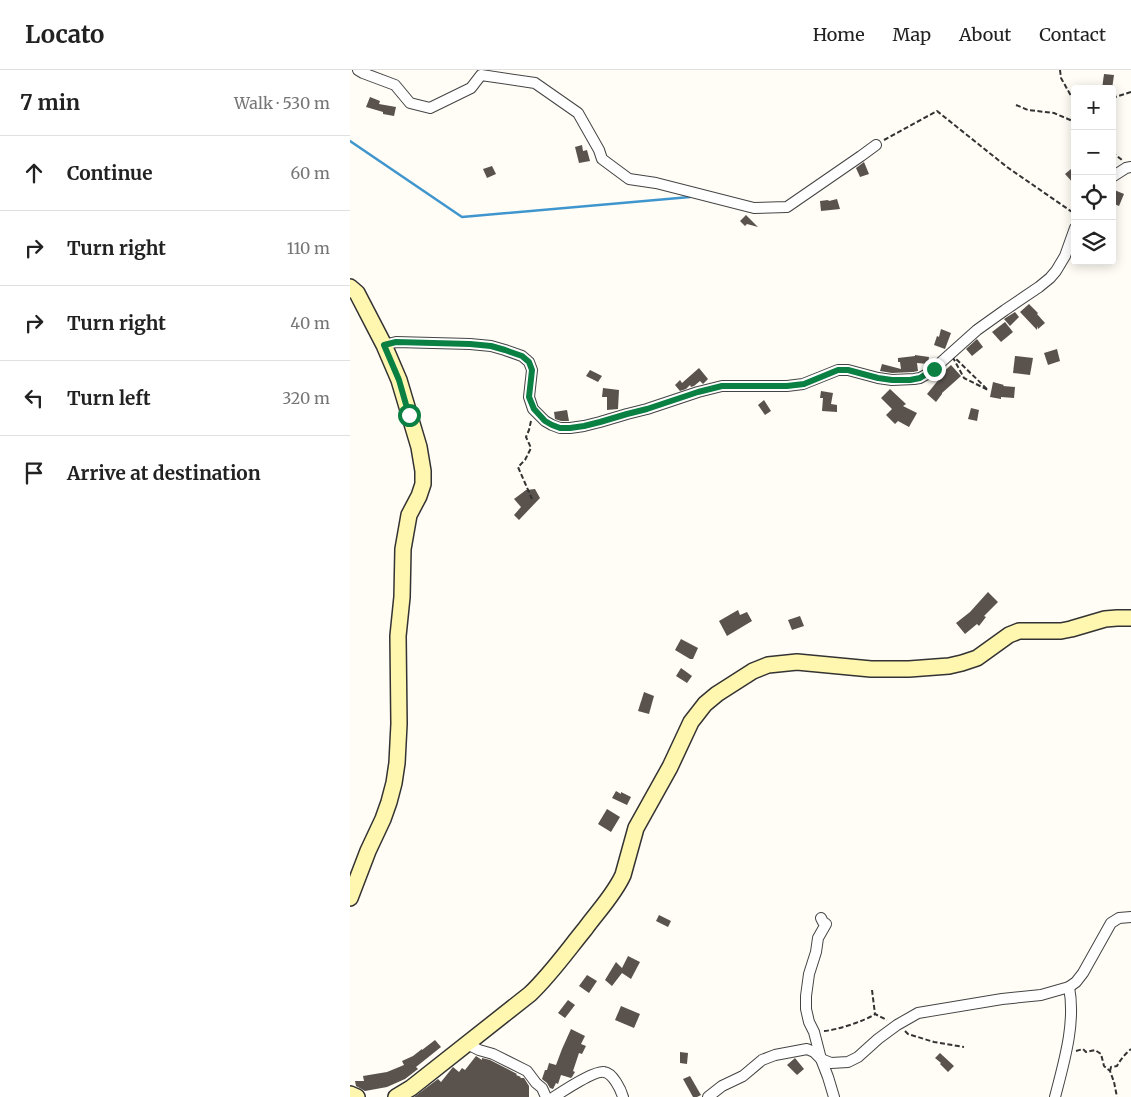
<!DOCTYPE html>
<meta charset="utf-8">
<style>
body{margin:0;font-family:Merriweather,serif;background:#f2f2f2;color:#222}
.controls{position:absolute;right:15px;top:15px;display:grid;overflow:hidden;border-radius:5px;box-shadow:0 2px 12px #0003}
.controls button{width:45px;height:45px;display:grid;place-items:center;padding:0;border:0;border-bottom:1px solid #e0e0e0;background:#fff;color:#222;font:25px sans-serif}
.stop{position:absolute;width:15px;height:15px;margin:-11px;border:4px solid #0b8043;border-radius:50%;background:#fff}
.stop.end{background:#0b8043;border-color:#fff;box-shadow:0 1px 5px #0008}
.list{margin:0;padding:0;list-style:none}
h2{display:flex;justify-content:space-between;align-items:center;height:65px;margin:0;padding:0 20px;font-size:21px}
h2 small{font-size:16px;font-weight:400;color:#767676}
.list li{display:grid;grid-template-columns:32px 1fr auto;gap:15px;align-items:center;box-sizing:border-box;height:75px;padding:0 20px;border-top:1px solid #e0e0e0}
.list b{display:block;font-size:19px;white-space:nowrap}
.list em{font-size:16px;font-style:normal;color:#767676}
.icon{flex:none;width:28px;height:28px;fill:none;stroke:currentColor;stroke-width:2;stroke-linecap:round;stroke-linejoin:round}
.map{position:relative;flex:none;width:781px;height:1027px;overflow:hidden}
header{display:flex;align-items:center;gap:30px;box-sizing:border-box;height:70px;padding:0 25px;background:#fff;border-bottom:1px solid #e0e0e0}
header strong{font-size:24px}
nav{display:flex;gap:28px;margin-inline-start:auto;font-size:18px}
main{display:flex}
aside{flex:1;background:#fff}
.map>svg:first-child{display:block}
</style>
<header>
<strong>Locato</strong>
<nav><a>Home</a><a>Map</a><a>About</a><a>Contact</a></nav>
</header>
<main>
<aside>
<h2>7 min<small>Walk · 530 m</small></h2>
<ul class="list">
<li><svg class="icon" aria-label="ahead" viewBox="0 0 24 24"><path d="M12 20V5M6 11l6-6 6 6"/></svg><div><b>Continue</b></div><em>60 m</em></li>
<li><svg class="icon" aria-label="right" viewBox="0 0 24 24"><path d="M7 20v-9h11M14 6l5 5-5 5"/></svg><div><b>Turn right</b></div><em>110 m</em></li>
<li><svg class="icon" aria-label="right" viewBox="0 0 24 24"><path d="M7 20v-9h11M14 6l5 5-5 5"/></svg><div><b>Turn right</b></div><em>40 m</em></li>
<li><svg class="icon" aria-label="left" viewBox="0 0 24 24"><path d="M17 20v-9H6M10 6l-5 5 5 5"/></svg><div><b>Turn left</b></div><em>320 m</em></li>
<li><svg class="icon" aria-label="arrive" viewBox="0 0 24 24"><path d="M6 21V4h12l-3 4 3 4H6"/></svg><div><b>Arrive at destination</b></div></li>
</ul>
</aside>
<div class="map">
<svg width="781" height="1027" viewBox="0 0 781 1027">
<rect width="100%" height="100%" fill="#fffdf5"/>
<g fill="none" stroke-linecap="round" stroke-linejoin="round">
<polyline stroke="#3f96cf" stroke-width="2.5" points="0,71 112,147 340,127"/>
</g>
<g fill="#5a524d">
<polygon points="754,4 764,5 762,19 752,19"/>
<polygon points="20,27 30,31 29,34 46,37 44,46 33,44 33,42 16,37"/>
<polygon points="232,75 233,81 237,80 240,91 229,93 225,77"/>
<polygon points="514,92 519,104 510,107 506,98"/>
<polygon points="142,96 146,104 137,108 133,99"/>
<polygon points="721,99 725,104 725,115 715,104"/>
<polygon points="762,119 774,124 769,136 762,133"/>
<polygon points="487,129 490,139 471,141 470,131 478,130 479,131"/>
<polygon points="396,145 408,157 397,154 395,156 390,151"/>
<polygon points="679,234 688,243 687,244 695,253 688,259 687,256 687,260 670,242"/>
<polygon points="665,242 669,247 660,256 654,249"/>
<polygon points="655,252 663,262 651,272 642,262"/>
<polygon points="591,259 601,263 595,279 584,275 587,266 589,267"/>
<polygon points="627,269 633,277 622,286 616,279"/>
<polygon points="707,279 710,291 698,295 694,283"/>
<polygon points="565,285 579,287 578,294 567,293 568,301 563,302 542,303 530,301 532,294 551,299 550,292 548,292 548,288 565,286"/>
<polygon points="665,286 683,288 680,305 663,303"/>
<polygon points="601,295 611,306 592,323 592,324 586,332 577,324 590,308 588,307"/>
<polygon points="349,298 358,309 353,314 350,311 344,316 341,317 340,315 336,319 330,321 325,315 330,310 332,313"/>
<polygon points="240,300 252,306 248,312 236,306"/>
<polygon points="643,312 654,315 653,316 665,317 664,328 651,327 651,329 640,327"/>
<polygon points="253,318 269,320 268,339 257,340 257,327 252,327"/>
<polygon points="540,319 556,334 553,336 567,343 559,357 548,351 545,354 536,345 542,339 531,328"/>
<polygon points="471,321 483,323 481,334 487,335 487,342 472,341 473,328 470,328"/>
<polygon points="414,330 421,341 415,345 408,335"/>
<polygon points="621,338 629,340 627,351 618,349"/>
<polygon points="217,340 219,351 211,351 205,349 204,342"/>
<polygon points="185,419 190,428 169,450 164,445 171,437 164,429 176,420"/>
<polygon points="638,522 648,532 634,546 636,547 629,556 627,554 615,564 606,553 620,542"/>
<polygon points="388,540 390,545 397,542 402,551 377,566 369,551"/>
<polygon points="450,546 454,556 442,560 438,550"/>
<polygon points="331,569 348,578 343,589 340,589 325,580"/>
<polygon points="331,598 342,606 337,613 326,606"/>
<polygon points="294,622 304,626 299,644 288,641"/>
<polygon points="266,721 271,724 271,722 281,727 277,735 262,728"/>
<polygon points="257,739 270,747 261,762 248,754"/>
<polygon points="309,845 321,851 318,857 306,851"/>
<polygon points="278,886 290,892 281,909 272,903 262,916 255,910 266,892 272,898"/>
<polygon points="237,905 247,911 239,923 229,916"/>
<polygon points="218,930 225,935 215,948 208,943"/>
<polygon points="271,936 290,944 284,958 265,950"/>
<polygon points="221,959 235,966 231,974 236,976 232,984 229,983 223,1001 225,1002 222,1007 221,1008 211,1005 208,1014 206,1013 203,1019 200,1018 197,1013 192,1009 195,1000 197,1000 199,993 206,995 212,979"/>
<polygon points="85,970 91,977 66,997 68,999 55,1009 37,1017 15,1021 6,1016 5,1011 14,1011 13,1006 37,1002 54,995 52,991 63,986 72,979 72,980"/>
<polygon points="330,982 338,983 337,994 330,993"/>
<polygon points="590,983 604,996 598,1002 590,994 591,993 585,988"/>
<polygon points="126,986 132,990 132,988 140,990 167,1004 166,1005 171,1007 170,1008 174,1008 179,1016 179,1027 64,1027 88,1009 91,1012 103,997 109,1002 112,998 115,1000"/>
<polygon points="445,988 454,999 447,1005 437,995"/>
<polygon points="340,1006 351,1025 347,1027 343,1027 333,1009"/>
</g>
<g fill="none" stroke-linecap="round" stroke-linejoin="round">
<g stroke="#444" stroke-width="12">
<g id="minor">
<polyline points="8,0 13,3 45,15 60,33 80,38 121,18 131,5 185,13 228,43 249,80 252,89 279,109 306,113 404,138 437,137 511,86 526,75"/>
<polyline points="762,107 776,98 781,97"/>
<polyline points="34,275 46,272 120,274 141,276 155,280 172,286 179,292 182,300 179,327 183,339 195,351 202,355 210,358 220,358 234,356 250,352 277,344 297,339 348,322 372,316 437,316 453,314 488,300 498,300 528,308 542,310 564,309 570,308 579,303 627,260 655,240 689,217 700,208 706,201 715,186 725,158"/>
<polyline points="471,848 473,852 476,854 468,868 466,882 459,904 456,926 456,939 459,952 464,962 471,989 478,1007 484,1027"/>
<polyline points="117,974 129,980 143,984 177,1001 186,1013 192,1018 196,1027"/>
<path d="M204 1027C213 1021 245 1000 254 1002 263 1003 271 1020 273 1027"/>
<polyline points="358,1027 372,1016 393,1006 412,990 425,985 457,979 464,982 471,989 481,993 498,992 508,987 528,969 547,955 568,943 652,929 691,925 719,917 726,912 733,903 761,853 769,848 781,847"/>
<path d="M705 1027C714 992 726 953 719 917"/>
</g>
</g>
<g stroke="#333" stroke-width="18">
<g id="secondary">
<polyline points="0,217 7,223 34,275 49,310 69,377 73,401 73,414 69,426 59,445 53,479 52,527 48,566 49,654 47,693 44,713 39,732 33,749 18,781 0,828"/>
<polyline points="0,1024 7,1027"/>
<path d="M46 1027 61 1018 180 924C201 904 217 881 235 859 248 841 264 825 273 805L286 758 320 697 341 652 355 634 367 624 403 601 418 595 447 592 521 599H559L599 596 612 593 627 588 659 565 669 561H711L721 559 755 549 767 548H781"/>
</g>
</g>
<g stroke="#333" stroke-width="2" stroke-dasharray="5 2.5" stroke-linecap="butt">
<polyline points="710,0 711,8 725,33"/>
<polyline points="762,28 781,22"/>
<polyline points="666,35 678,40 704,43 725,52"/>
<polyline points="534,70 587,41 657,97 725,144"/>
<polyline points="762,82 772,90"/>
<polygon points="601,284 638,320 614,308"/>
<polyline points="181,351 179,360 176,367 181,378 175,390 168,397 182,429"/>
<polyline points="522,920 525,944 537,950"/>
<path d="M474 961C487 960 515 951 525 944"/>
<polyline points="555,961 558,964 584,972 614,977"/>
<polyline points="726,981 733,979 736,982 745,980 751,984 754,996 760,1001 764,1012 767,1027"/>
<path d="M760 1001 761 997 767 996C770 990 776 983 781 979"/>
</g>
<use href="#minor" stroke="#fff" stroke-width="10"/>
<use href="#secondary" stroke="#fff6b0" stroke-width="15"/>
</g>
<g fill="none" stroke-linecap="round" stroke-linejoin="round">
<polyline stroke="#0b8043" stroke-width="6" points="59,345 49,310 34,275 46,272 120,274 141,276 155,280 172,286 179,292 182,300 179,327 184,339 195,351 202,355 210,358 220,358 234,356 250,352 277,344 297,339 348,322 372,316 437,316 454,314 488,300 498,300 528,308 542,310 560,310 570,308 584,299"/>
</g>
</svg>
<div class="controls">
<button>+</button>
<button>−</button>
<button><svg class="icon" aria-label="locate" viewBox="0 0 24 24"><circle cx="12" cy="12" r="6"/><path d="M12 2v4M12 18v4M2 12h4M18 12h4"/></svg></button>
<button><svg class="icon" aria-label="layers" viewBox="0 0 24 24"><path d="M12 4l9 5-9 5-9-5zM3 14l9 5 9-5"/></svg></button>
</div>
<div class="stop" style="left:59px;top:345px"></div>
<div class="stop end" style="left:584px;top:299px"></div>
</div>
</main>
